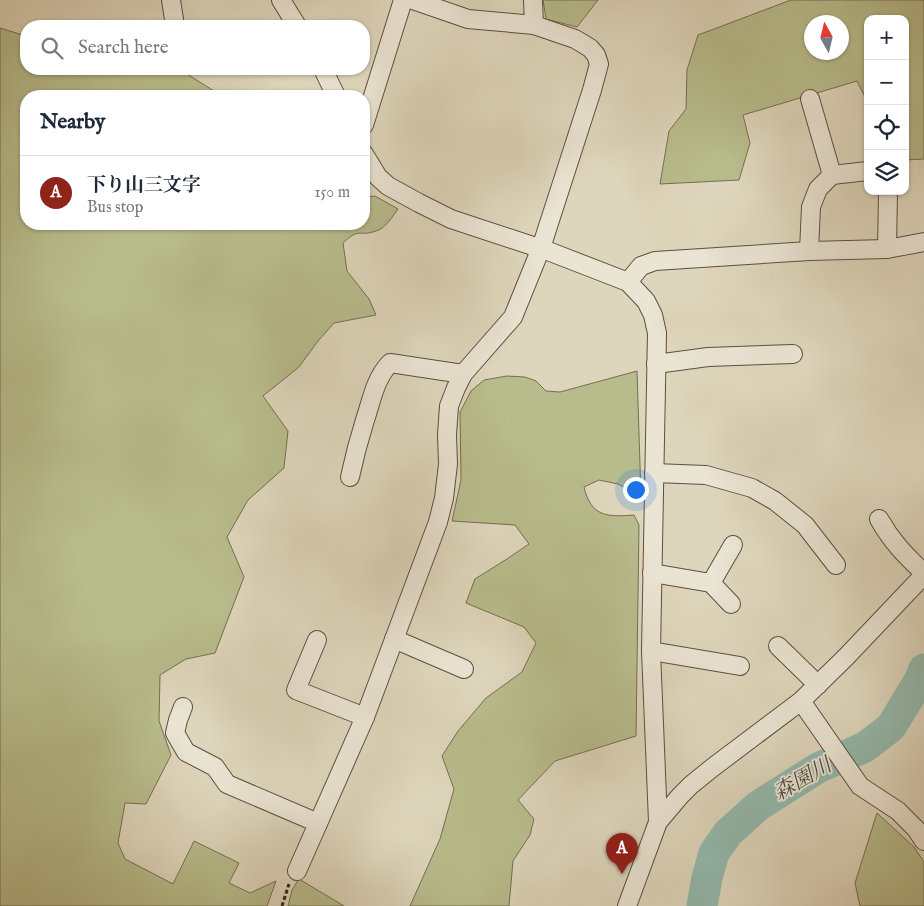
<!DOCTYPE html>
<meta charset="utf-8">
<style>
body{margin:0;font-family:"IM FELL English","Noto Serif JP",serif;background:#f2f2f3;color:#1f2937}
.controls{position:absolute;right:15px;top:15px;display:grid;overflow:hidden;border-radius:10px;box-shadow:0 1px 4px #0004}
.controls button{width:45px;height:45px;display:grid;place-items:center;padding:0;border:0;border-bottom:1px solid #e0e1e3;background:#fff;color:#1f2937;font:25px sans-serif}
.compass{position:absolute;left:804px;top:15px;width:45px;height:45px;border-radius:50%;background:#fff;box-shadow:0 1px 4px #0004;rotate:352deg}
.you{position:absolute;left:635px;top:489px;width:18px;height:18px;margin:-12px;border:4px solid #fff;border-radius:50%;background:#1a73e8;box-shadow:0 0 0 8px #1a73e833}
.badge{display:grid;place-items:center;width:32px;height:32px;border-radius:50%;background:#8f2418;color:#fff;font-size:16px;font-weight:700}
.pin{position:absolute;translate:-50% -41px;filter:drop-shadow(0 1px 2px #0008)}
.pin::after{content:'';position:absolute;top:26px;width:18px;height:15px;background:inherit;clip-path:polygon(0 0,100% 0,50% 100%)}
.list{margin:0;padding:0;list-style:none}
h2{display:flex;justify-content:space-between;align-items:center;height:65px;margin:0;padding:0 20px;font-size:21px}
h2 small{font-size:16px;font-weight:400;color:#747a83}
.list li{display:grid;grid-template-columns:32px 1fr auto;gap:15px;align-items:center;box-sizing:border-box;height:75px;padding:0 20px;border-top:1px solid #e0e1e3}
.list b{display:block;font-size:19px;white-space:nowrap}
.list p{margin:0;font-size:16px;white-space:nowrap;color:#747a83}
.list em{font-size:16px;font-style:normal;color:#747a83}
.icon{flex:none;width:28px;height:28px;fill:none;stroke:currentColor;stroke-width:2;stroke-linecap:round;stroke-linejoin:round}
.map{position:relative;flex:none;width:924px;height:906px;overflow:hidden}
.search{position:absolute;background:#fff;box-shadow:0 1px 4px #0004;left:20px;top:20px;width:350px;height:55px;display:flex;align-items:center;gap:12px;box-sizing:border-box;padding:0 18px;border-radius:20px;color:#747a83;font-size:19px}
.panel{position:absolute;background:#fff;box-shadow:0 1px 4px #0004;left:20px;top:90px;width:350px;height:140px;border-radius:20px}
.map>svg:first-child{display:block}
</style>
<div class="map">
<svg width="924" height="906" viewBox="0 0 924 906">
<rect width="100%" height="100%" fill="#ded6bc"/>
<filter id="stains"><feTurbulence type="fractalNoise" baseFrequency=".004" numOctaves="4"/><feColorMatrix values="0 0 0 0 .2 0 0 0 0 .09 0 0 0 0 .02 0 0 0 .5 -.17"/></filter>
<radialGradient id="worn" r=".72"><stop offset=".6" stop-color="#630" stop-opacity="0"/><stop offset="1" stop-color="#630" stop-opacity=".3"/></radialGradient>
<g fill="#b8bc8c" stroke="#766e52" fill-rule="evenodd">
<polygon points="543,0 598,0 577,27 546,19"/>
<path d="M791 0H924V159L905 160V19H868V103L857 81 743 115 750 143 739 180 660 184 669 131 686 109 687 70 698 35ZM812 22H842V52H812Z"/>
<path d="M0 28 26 36V69H179L222 96H26V224H364V197L375 196 398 209C393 216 385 229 376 231 358 237 360 227 343 243L347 271 369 299 376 315 334 323 318 341 299 367 263 396 288 431 284 468 248 500 227 537 244 577 215 653 186 659 160 675 159 721 171 755 146 804 125 803 118 843 125 859 173 884 194 841 239 863 229 883 250 893 276 881 267 906H0Z"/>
<path d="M637 371 641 496 618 484 599 480 584 487C591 517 607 517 634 515L639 525 636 736 555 761 518 800 534 819 530 835 513 861 509 906H410L440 839 454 789 442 756 458 731 486 698 522 672 536 643 524 627 466 603 475 579 507 559 529 544 515 525 452 521 461 480 460 412 471 391 484 380 507 376 525 377 536 381 546 391 560 392Z"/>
<polygon points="877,813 914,847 924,862 924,906 860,906 855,883"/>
<polygon points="299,879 344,906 288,906 292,890"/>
</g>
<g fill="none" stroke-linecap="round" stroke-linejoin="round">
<polyline stroke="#94b9ad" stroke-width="31" points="702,906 707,878 714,853 728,833 758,806 818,768 865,747 891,727 919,681 924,669"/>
<g stroke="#5e4e41" stroke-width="20">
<g id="minor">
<polyline points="171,0 175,26"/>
<polyline points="281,0 297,26"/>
<polyline points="533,0 534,25"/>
<polyline points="323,69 336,96"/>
<polyline points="364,125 403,0"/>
<polyline points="364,154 378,177 388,186 419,203 451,219 548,251 628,282 646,301 653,315 657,333 651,651 658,822"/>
<polyline points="832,175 868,171"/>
<polyline points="887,249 888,191"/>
<polyline points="809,251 811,207 818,189 832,175 810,99"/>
<polyline points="628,282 641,266 655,261 809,251 887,249 924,242"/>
<polyline points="656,364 708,357 793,354"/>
<polyline points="654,473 706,475 752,488 775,501 805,525 836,565"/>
<path d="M350 477C354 458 359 439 365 420 372 399 375 379 390 363L463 374"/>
<path d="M879 519C892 542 905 555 924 573"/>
<polyline points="652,573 711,583 733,545"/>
<polyline points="711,583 731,604"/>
<polyline points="394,639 464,669"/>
<polyline points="317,640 296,690 365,717"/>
<polyline points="778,646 818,685"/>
<polyline points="651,651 740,666"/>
<polyline points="801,701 860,786 898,811 916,829 924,841"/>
<polyline points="183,707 178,720 175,733 186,752 215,767 227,784 318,823"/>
<polyline points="297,871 365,717 438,522 444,498 448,464 447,435 449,406 456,388 463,374 513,317 541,248 592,90 599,64 596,55 590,48 575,39 534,25 468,19 413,0"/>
<polyline points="627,906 658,822 680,796 691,785 712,768 801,701 846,657 924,575"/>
</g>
</g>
<polyline stroke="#332018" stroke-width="3" stroke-dasharray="4 2.5" stroke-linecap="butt" points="282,906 289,884"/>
<use href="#minor" stroke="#eae4d3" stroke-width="18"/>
</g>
<g text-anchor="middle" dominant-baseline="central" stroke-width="4" stroke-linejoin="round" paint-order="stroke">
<g font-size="21" font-style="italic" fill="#504e45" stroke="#eae4d3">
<text transform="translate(803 780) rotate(-30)">森園川</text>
</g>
</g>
<rect width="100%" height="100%" filter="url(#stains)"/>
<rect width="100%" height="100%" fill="url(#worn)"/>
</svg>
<div class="controls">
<button>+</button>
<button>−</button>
<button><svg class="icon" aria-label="locate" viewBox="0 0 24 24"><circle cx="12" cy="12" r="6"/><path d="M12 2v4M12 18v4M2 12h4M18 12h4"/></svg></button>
<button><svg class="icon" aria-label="layers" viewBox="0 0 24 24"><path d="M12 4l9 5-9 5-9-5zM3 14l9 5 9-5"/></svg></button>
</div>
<svg class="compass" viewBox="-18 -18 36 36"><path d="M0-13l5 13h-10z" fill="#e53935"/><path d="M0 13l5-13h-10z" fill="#747a83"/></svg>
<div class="you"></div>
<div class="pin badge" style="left:622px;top:874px">A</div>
<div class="search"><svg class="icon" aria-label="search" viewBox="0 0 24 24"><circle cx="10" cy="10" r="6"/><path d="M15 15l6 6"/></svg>Search here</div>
<section class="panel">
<h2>Nearby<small></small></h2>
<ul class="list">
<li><span class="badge">A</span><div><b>下り山三文字</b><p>Bus stop</p></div><em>150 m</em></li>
</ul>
</section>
</div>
